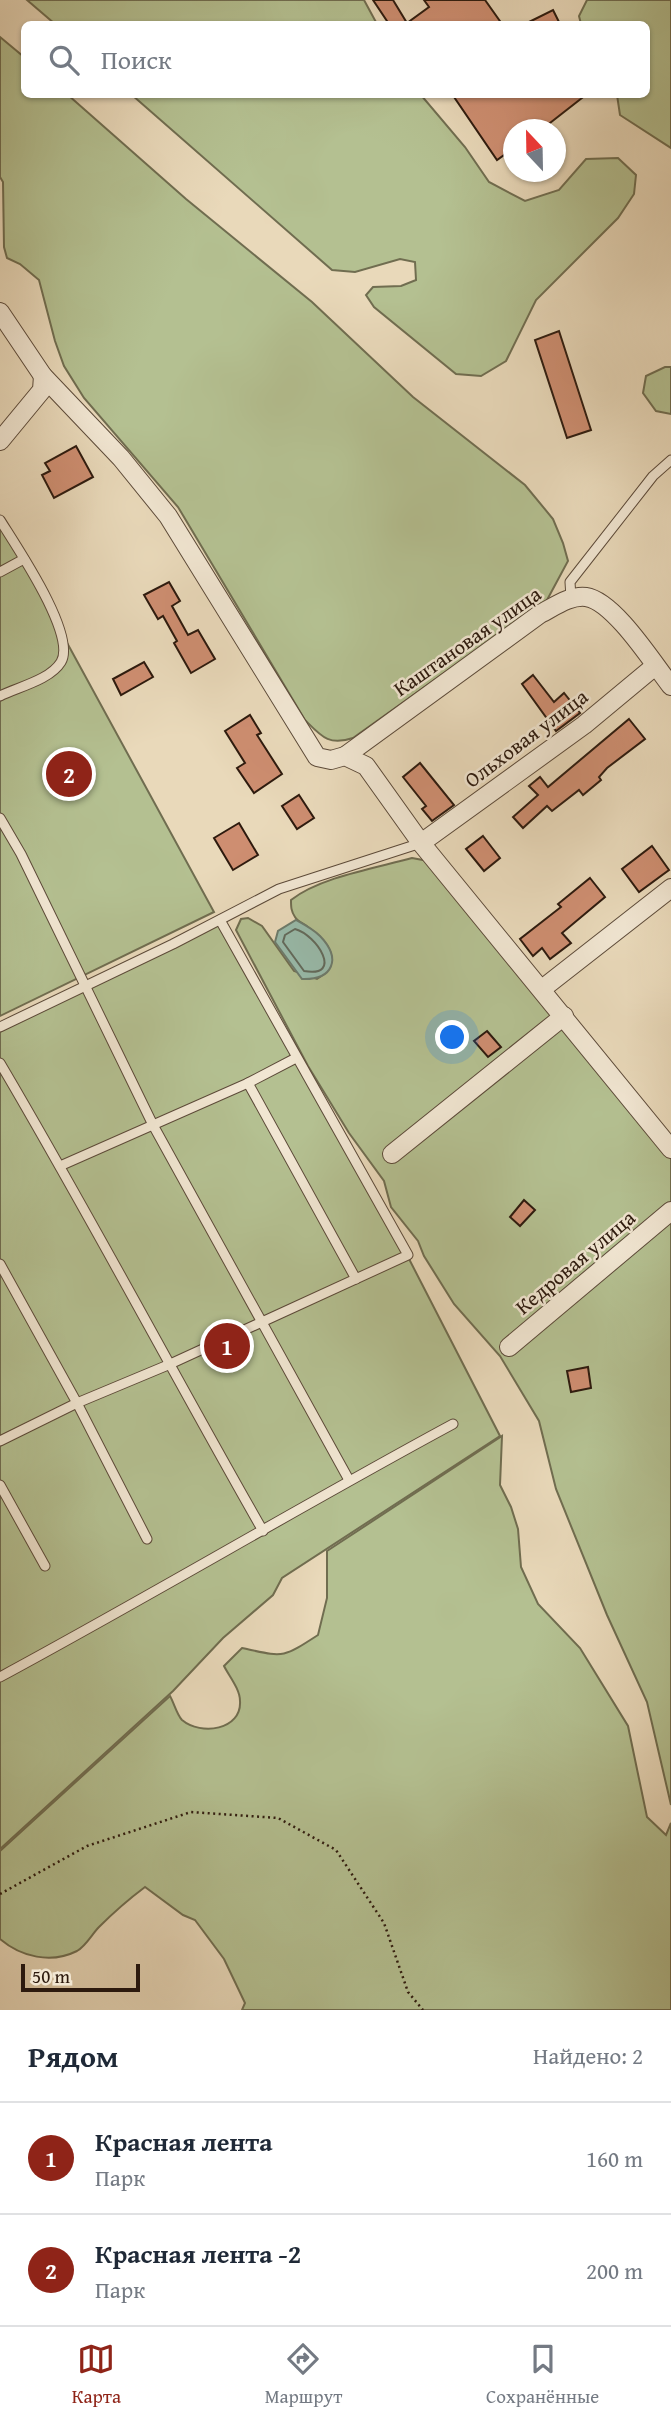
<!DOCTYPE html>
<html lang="ru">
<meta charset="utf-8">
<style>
body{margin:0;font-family:"Gentium Book Plus",serif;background:#f6f6f7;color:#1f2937}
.compass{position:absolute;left:503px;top:119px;width:63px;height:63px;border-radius:50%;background:#fff;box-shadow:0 2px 5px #0004;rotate:338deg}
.scale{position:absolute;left:21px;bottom:18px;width:119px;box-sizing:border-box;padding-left:7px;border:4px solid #2d1a0e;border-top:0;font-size:19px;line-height:24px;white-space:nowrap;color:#2d1a0e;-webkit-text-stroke:5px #f1e6d2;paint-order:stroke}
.you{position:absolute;left:453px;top:1038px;width:24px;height:24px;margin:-18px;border:5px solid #fff;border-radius:50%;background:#1a73e8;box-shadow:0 0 0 10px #1a73e833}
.badge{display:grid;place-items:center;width:46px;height:46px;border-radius:50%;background:#8f2418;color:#fff;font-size:23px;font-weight:700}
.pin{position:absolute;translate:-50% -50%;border:4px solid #fff;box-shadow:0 2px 7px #0006}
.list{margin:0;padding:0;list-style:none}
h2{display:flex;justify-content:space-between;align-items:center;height:91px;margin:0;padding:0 28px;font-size:30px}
h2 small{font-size:23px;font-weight:400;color:#747a83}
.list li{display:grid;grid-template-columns:46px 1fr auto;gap:21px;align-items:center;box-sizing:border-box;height:112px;padding:0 28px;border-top:2px solid #e0e1e3}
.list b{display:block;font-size:26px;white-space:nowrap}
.list p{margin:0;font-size:23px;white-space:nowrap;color:#747a83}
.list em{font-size:23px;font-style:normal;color:#747a83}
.icon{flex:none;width:38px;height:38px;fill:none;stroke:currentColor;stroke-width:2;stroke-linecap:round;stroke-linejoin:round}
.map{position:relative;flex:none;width:671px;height:2010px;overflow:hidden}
.search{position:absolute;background:#fff;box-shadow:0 2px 5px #0004;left:21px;right:21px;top:21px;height:77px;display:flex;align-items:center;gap:18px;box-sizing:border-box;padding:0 24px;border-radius:10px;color:#747a83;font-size:26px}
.sheet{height:315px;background:#fff}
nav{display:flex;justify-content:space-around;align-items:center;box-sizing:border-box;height:98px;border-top:2px solid #e0e1e3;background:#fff;font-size:19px;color:#747a83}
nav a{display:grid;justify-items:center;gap:4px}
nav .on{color:#8f2418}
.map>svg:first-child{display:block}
</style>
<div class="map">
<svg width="671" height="2010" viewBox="0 0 671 2010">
<rect width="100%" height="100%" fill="#e9d9ba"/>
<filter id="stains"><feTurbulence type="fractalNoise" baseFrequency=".00286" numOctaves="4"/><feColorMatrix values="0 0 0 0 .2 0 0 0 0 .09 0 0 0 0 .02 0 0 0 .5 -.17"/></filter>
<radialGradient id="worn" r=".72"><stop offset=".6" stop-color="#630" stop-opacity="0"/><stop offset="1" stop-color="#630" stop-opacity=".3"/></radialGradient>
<g fill="#b4c091" stroke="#706d50" stroke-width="2">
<polygon points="27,0 364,0 377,24 55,24"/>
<polygon points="587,0 671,0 671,148 620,115 617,95 646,94 646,24 581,24 579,16"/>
<path d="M0 37 24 57V94L68 95 186 199 312 302 413 397 525 485 553 519 563 543 568 561 547 600 353 738C329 746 322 737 305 720L178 507 84 398 64 366 55 341 39 280 20 264 7 258 4 247 3 182 0 177Z"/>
<polygon points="132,95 421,95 465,147 489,182 525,201 559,190 586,159 618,158 636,175 634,194 618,218 536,300 506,361 481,376 456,374 374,307 366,295 373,287 401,286 416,280 415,262 400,259 355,272 332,270"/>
<polygon points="665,367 671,367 671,414 656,411 643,393 646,376"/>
<polygon points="0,520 214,912 0,1016"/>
<path d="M412 858 428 861 573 1035 671 1158V1805L647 1702 607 1615 556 1489 539 1421 500 1356 454 1304 424 1256 418 1241 391 1207 384 1181 349 1133 308 1066 236 930 241 919 248 918 262 926 294 971 317 979C344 963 329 941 308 927 303 923 298 922 295 917 291 911 291 907 291 900 320 877 376 868 412 858Z"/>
<polygon points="219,920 407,1255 500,1436 282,1578 273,1595 223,1638 173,1691 0,1849 0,1026"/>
<path d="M502 1436 500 1485 511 1507 518 1529 521 1567 538 1604 580 1648 628 1726 647 1817 666 1835 671 1823V2010H242L245 2003 224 1959 195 1920 183 1915 145 1887C129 1899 114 1912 99 1927 92 1934 86 1946 77 1951 51 1964 21 1957 0 1939V1851L170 1696C174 1703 177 1715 182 1720 201 1736 242 1730 240 1701 240 1689 229 1676 224 1666L242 1648C284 1657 281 1659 318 1635L327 1598V1551Z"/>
</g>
<path fill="#98bbab" stroke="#6d7b6c" stroke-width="2" d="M296 920C305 925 313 929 320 936 342 959 333 980 302 979L275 942 278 931Z"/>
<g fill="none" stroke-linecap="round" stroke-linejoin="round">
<path stroke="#626a5c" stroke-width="2" d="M295 929C317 935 344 978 304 971L283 942 285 935Z"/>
</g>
<g fill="#ce8e71" stroke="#2d1a0e" stroke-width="2">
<polygon points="373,0 393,0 407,23 429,7 424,0 485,0 502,24 389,24"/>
<polygon points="553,10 560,24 525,24"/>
<polygon points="452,94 587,94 541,130 514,130 514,148 497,160"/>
<polygon points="559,331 591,430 567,438 535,340"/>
<polygon points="76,446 93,477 54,498 42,475 50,471 45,463"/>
<polygon points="169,582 180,601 172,606 188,635 198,630 215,659 191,673 174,643 177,641 163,616 158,619 144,595"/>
<polygon points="144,662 153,677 121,695 113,679"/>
<polygon points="533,675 554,702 564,693 580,713 556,731 522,684"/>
<polygon points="250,715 261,733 257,735 282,774 254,793 237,768 245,763 225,731"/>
<polygon points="629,719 645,739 607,768 599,777 601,780 583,795 579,790 552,811 547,806 523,828 513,817 538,795 529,786 540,777 548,787"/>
<polygon points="420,763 454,805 432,821 422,809 426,806 403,777"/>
<polygon points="299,795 314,818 297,829 282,806"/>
<polygon points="239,823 258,855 233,870 214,838"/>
<polygon points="483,836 500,858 484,871 466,849"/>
<polygon points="652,846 669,870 639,892 622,869"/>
<polygon points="590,878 605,897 562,933 571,943 550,959 542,948 533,956 520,939 561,907 558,904"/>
<polygon points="487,1031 501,1047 488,1057 474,1041"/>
<polygon points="524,1200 535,1210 520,1226 510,1217"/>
<polygon points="588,1367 591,1388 571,1392 567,1371"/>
</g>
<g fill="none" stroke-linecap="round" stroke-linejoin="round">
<g stroke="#5c4a39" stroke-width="11">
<g id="service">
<path d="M0 520C16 546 77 635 61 662 50 680 18 687 0 696"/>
<polyline points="0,572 24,559"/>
<polyline points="571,598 570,582 653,476 671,460"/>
<polyline points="0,818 21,854 153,1125 349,1480"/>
<polyline points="0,1027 173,944 279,889 421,843"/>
<path d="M0 1063C91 1217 174 1375 263 1531"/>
<polyline points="248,1083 356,1279"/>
<polyline points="60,1166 248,1083 296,1058"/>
<polyline points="0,1264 77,1403 147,1539"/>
<polyline points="0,1441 77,1403 168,1365 408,1255 220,920"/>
<polyline points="0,1485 45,1566"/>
<path d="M0 1677C152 1595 301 1506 453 1424"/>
</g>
</g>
<g stroke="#5c4a39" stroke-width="20">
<g id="minor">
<polyline points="0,312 43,376 121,458 168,516 317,757 331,760 345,756 366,766 421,843 671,1149"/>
<polyline points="0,441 42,390 43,376"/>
<path d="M345 756 540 614C554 607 570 595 586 597 614 601 653 663 671 686"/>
<polyline points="421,843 584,725 655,666"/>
<polyline points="542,989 671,888"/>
<polyline points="392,1154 564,1016"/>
<polyline points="509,1347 671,1211"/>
</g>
</g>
<polyline stroke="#2d1a0e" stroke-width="2.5" stroke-dasharray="2 3.5" stroke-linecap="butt" points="0,1894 87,1846 191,1812 278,1818 336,1850 384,1923 408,1992 423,2010"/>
<use href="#service" stroke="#f1e6d2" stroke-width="9"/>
<use href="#minor" stroke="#f1e6d2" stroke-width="18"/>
</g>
<g text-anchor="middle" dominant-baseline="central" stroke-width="5" stroke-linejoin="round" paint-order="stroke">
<g font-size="21" fill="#2d1a0e" stroke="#f1e6d2">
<text transform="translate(467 641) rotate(-35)">Каштановая улица</text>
<text transform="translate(526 738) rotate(-37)">Ольховая улица</text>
<text transform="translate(575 1262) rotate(-40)">Кедровая улица</text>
</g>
</g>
<rect width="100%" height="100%" filter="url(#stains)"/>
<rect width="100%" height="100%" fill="url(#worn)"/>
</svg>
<svg class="compass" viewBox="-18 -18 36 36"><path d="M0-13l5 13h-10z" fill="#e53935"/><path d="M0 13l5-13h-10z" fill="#747a83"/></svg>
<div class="scale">50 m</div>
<div class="you"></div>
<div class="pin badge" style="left:227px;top:1346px">1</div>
<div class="pin badge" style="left:69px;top:774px">2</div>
<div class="search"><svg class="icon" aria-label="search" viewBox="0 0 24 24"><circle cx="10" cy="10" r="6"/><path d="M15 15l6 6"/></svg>Поиск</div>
</div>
<section class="sheet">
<h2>Рядом<small>Найдено: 2</small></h2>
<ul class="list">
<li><span class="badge">1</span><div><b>Красная лента</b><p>Парк</p></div><em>160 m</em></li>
<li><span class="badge">2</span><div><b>Красная лента -2</b><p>Парк</p></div><em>200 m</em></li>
</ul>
</section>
<nav>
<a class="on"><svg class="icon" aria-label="map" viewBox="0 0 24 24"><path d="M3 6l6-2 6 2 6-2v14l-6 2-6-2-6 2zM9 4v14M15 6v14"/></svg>Карта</a>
<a><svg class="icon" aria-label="directions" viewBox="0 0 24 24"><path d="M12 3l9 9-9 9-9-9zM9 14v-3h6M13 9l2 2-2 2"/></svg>Маршрут</a>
<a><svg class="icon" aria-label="saved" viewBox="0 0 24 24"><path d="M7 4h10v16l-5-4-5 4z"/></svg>Сохранённые</a>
</nav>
